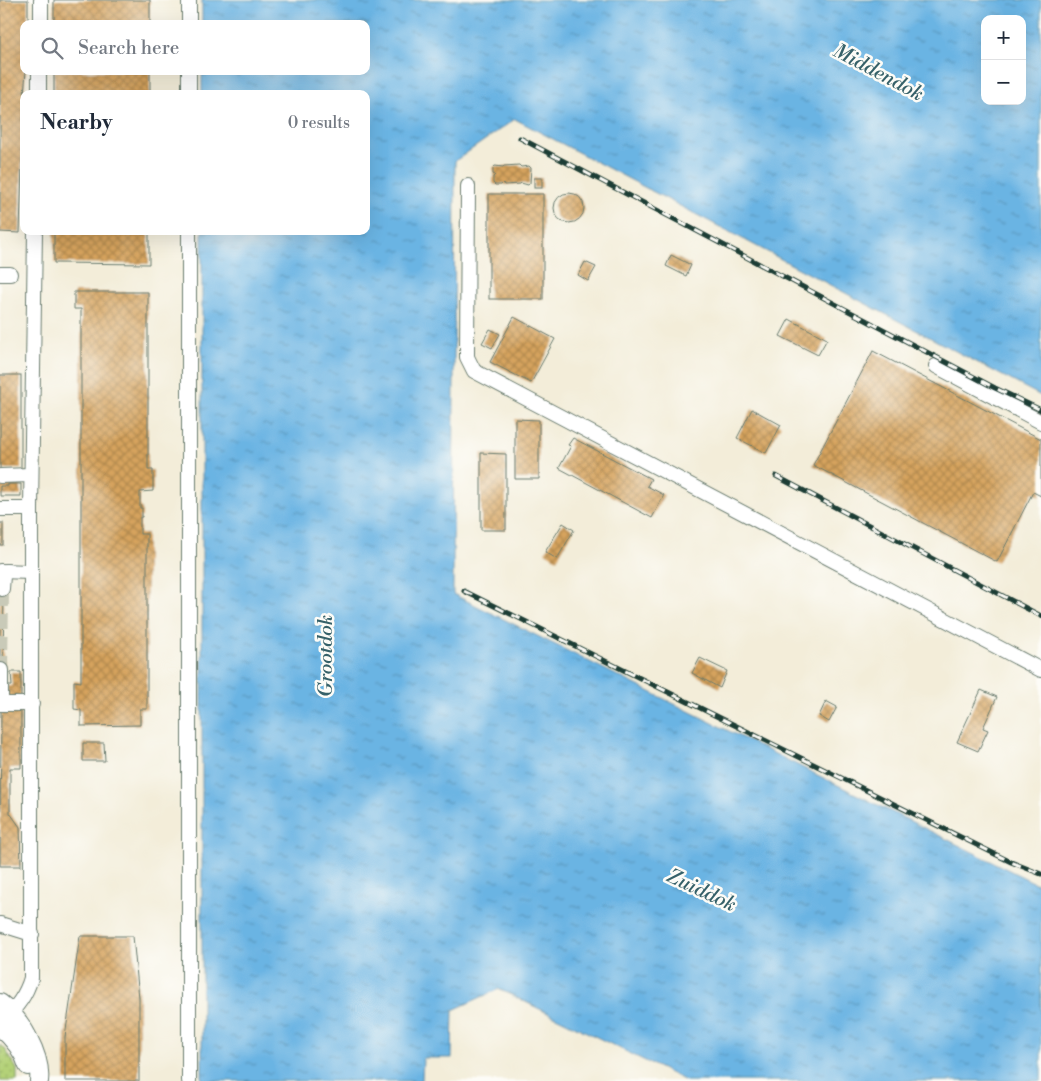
<!DOCTYPE html>
<meta charset="utf-8">
<style>
body{margin:0;font-family:"Libre Bodoni",serif;background:#f2f2f3;color:#1f2937}
.controls{position:absolute;right:15px;top:15px;display:grid;overflow:hidden;border-radius:10px;box-shadow:0 5px 20px #0002}
.controls button{width:45px;height:45px;display:grid;place-items:center;padding:0;border:0;border-bottom:1px solid #e0e1e3;background:#fff;color:#1f2937;font:25px sans-serif}
.list{margin:0;padding:0;list-style:none}
h2{display:flex;justify-content:space-between;align-items:center;height:65px;margin:0;padding:0 20px;font-size:21px}
h2 small{font-size:16px;font-weight:400;color:#747a83}
.icon{flex:none;width:28px;height:28px;fill:none;stroke:currentColor;stroke-width:2;stroke-linecap:round;stroke-linejoin:round}
.map{position:relative;flex:none;width:1041px;height:1081px;overflow:hidden}
.search{position:absolute;background:#fff;box-shadow:0 5px 20px #0002;left:20px;top:20px;width:350px;height:55px;display:flex;align-items:center;gap:12px;box-sizing:border-box;padding:0 18px;border-radius:10px;color:#747a83;font-size:19px}
.panel{position:absolute;background:#fff;box-shadow:0 5px 20px #0002;left:20px;top:90px;width:350px;height:145px;border-radius:10px}
.map>svg:first-child{display:block}
</style>
<div class="map">
<svg width="1041" height="1081" viewBox="0 0 1041 1081">
<defs>
<pattern id="grass-dots" width="8" height="8" patternUnits="userSpaceOnUse" patternTransform="scale(1.25)"><rect width="8" height="8" fill="#b4d178"/><path d="M2 2h.1M6 6h.1" fill="none" stroke="#9ab468" stroke-width="1.8" stroke-linecap="round"/></pattern>
<pattern id="water-ripples" width="26" height="14" patternUnits="userSpaceOnUse" patternTransform="scale(1.25)"><rect width="26" height="14" fill="#6bb4e3"/><path d="M2 4q2-2 4 0t4 0M15 11q2-2 4 0t4 0" fill="none" stroke="#5794b9"/></pattern>
<pattern id="building-cross-hatch" width="8" height="8" patternUnits="userSpaceOnUse" patternTransform="scale(1.25)"><rect width="8" height="8" fill="#d6a35d"/><path d="M0 0l8 8M0 8l8-8" fill="none" stroke="#ad864e"/></pattern>
</defs>
<rect width="100%" height="100%" fill="#fdfcf7"/>
<filter id="ink" filterUnits="userSpaceOnUse"><feTurbulence type="fractalNoise" baseFrequency=".02" numOctaves="2"/><feDisplacementMap in="SourceGraphic" scale="10" xChannelSelector="R" yChannelSelector="G"/><feConvolveMatrix kernelMatrix="1 2 1 2 8 2 1 2 1" color-interpolation-filters="sRGB"/></filter>
<filter id="wash" filterUnits="userSpaceOnUse"><feTurbulence type="fractalNoise" baseFrequency=".0096" numOctaves="4" result="noise"/><feDisplacementMap in="SourceGraphic" scale="20" xChannelSelector="R" yChannelSelector="G"/><feGaussianBlur stdDeviation="1.12" result="paint"/><feColorMatrix in="noise" values="0 0 0 0 0 0 0 0 0 0 0 0 0 0 0 0 0 1.4 0 .05"/><feComposite in="paint" operator="in"/></filter>
<g filter="url(#wash)">
<rect width="100%" height="100%" fill="#f3edd9"/>
<polygon fill="url(#grass-dots)" stroke="#6a8756" points="0,1045 5,1049 17,1069 17,1081 0,1081"/>
<path fill="url(#water-ripples)" stroke="#45788c" fill-rule="evenodd" d="M202 0H1041V396L515 119 455 161 453 594 1041 886V1081H686L499 989 453 1010 452 1058H423L422 1081H202V231H366V94H202V71H366V24H202ZM985 19H1022V101H985Z"/>
<g id="blocks">
<g fill="url(#building-cross-hatch)">
<polygon points="0,0 28,0 28,24 24,24 24,71 26,71 24,94 20,233 0,232"/>
<rect x="54" y="0" width="96" height="24"/>
<rect x="54" y="71" width="96" height="23"/>
<polygon points="519,165 521,167 529,166 531,168 530,183 528,185 521,183 520,184 504,185 503,183 501,185 495,185 493,183 493,177 495,175 493,174 493,168 495,166 503,167 504,166"/>
<rect x="534" y="178" width="8" height="10"/>
<circle cx="569" cy="208" r="15"/>
<rect x="489" y="194" width="54" height="105"/>
<polygon points="54,231 149,231 149,264 54,263"/>
<polygon points="671,255 691,265 686,276 666,266"/>
<polygon points="585,262 596,267 588,281 578,275"/>
<polygon points="74,292 148,292 148,470 153,470 153,491 140,492 140,508 142,508 142,517 140,517 140,534 147,534 147,709 140,709 140,725 81,726 81,710 74,709 74,681 81,682 81,309 74,309"/>
<polygon points="514,317 555,339 531,383 490,362"/>
<polygon points="789,319 827,339 818,355 780,336"/>
<polygon points="490,329 500,334 492,348 482,343"/>
<polygon points="873,351 1041,439 1041,496 1033,492 997,562 813,465"/>
<rect x="0" y="375" width="21" height="94"/>
<polygon points="752,409 781,425 766,453 737,438"/>
<polygon points="515,419 539,420 539,479 515,479"/>
<polygon points="573,438 651,479 647,486 664,495 652,518 559,468 571,446 568,445"/>
<polygon points="481,453 506,454 506,530 481,530"/>
<polygon points="8,484 21,484 21,496 0,496 0,486 8,486"/>
<rect x="0" y="523" width="3" height="22"/>
<polygon points="563,523 574,530 557,559 545,552"/>
<polygon points="0,589 4,589 3,670 0,670"/>
<polygon points="700,658 727,671 720,688 692,673"/>
<polygon points="11,672 21,672 21,699 7,700 7,686 12,686"/>
<polygon points="981,690 997,697 983,728 988,730 978,751 957,742"/>
<polygon points="826,701 837,707 829,722 819,716"/>
<polygon points="1,708 21,709 21,768 10,768 10,813 20,827 21,866 0,866"/>
<polygon points="83,743 104,743 105,761 83,761"/>
<polygon points="80,936 133,936 139,998 139,1081 65,1081 65,1037"/>
</g>
</g>
</g>
<g filter="url(#ink)">
<use href="#blocks" fill-opacity="0" stroke="#697b6e" stroke-width="1"/>
<g fill="none" stroke-linecap="round" stroke-linejoin="round">
<polyline stroke="#c9cab8" stroke-width="14" stroke-dasharray="14 7" stroke-linecap="butt" points="1,670 2,589"/>
<g stroke="#697b6e" stroke-width="16">
<g id="minor">
<polyline points="189,0 189,24"/>
<polyline points="41,24 41,0"/>
<polyline points="189,71 189,94"/>
<polyline points="39,94 39,71"/>
<polyline points="468,186 467,357 474,371 1041,670"/>
<polyline points="0,274 10,274"/>
<polyline points="936,366 1041,422"/>
<polyline points="0,476 31,475"/>
<polyline points="0,509 31,509"/>
<polyline points="0,571 31,572"/>
<polyline points="2,589 3,576 7,571"/>
<polyline points="0,704 32,704"/>
<polyline points="1,704 1,670"/>
<polyline points="0,924 32,934"/>
<path d="M3 1019C17 1008 26 995 31 978V509L35 231"/>
<polyline points="189,1081 189,231"/>
</g>
</g>
<g stroke="#697b6e" stroke-width="20">
<g id="major">
<path d="M0 1003C20 1017 42 1056 39 1081"/>
<path d="M0 1027C13 1038 23 1050 28 1066"/>
</g>
</g>
<use href="#minor" stroke="#fff" stroke-width="14"/>
<use href="#major" stroke="#fff" stroke-width="18"/>
<g stroke="#1f3d34" stroke-width="5">
<g id="rail">
<polyline points="520,138 995,388 1041,410"/>
<polyline points="776,476 1041,616"/>
<polyline points="464,591 1011,862 1041,874"/>
</g>
</g>
<use href="#rail" stroke="#fdfcf7" stroke-width="3" stroke-dasharray="9" stroke-linecap="butt"/>
</g>
</g>
<g text-anchor="middle" dominant-baseline="central" stroke-width="5" stroke-linejoin="round" paint-order="stroke">
<g font-size="20" font-style="italic" fill="#366169" stroke="#fdfcf7">
<text transform="translate(878 73) rotate(28)">Middendok</text>
<text transform="translate(326 656) rotate(-90)">Grootdok</text>
<text transform="translate(701 891) rotate(25)">Zuiddok</text>
</g>
</g>
</svg>
<div class="controls">
<button>+</button>
<button>−</button>
</div>
<div class="search"><svg class="icon" aria-label="search" viewBox="0 0 24 24"><circle cx="10" cy="10" r="6"/><path d="M15 15l6 6"/></svg>Search here</div>
<section class="panel">
<h2>Nearby<small>0 results</small></h2>
<ul class="list">
</ul>
</section>
</div>
